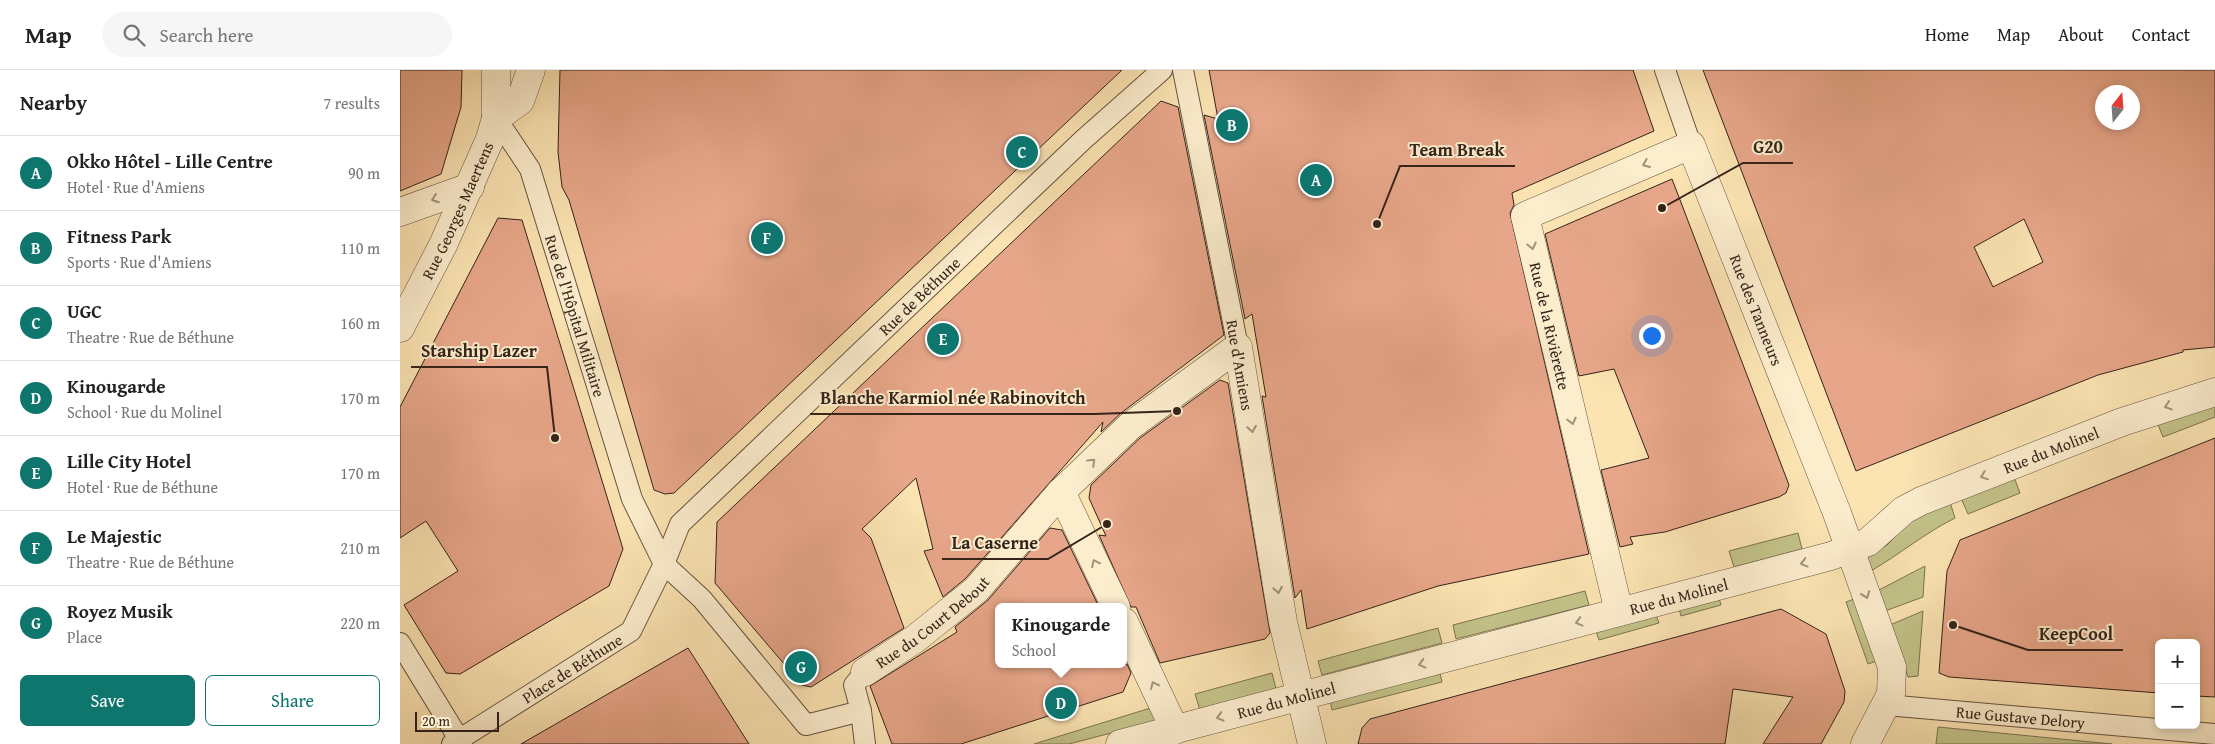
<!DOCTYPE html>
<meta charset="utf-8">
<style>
body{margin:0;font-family:"Gentium Book Plus",serif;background:#f6f6f6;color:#222}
.controls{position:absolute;right:15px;bottom:15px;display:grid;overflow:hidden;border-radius:8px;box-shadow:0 2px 8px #0003}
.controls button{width:45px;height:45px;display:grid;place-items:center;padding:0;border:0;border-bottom:1px solid #e0e0e0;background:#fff;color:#222;font:25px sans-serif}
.compass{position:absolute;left:1695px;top:15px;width:45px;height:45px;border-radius:50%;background:#fff;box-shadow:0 2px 8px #0003;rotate:17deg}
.scale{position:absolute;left:15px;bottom:12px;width:84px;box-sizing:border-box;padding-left:5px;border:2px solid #35231a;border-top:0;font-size:14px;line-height:18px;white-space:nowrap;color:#35231a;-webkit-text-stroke:4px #fcedcd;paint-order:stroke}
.you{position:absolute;left:1251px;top:265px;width:18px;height:18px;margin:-12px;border:4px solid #fff;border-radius:50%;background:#1a73e8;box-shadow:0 0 0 8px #1a73e833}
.badge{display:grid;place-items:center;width:32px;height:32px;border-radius:50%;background:#0f766e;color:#fff;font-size:16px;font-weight:700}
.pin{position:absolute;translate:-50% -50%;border:2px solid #fff;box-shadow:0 1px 5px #0006}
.popup{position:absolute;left:595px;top:533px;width:132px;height:65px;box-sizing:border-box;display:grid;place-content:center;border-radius:8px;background:#fff;filter:drop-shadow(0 1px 4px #0005);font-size:16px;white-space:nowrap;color:#767676}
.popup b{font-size:19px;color:#222}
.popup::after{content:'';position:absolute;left:50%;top:100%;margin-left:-10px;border:10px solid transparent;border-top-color:#fff}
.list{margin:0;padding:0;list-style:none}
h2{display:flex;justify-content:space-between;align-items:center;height:65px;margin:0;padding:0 20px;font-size:21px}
h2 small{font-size:16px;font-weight:400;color:#767676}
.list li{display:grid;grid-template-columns:32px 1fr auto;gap:15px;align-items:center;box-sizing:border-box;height:75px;padding:0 20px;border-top:1px solid #e0e0e0}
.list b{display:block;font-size:19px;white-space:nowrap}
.list p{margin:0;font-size:16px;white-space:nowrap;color:#767676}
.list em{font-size:16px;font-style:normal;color:#767676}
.actions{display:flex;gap:10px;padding:15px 20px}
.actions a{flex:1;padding:11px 0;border:1px solid #0f766e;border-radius:8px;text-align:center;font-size:18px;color:#0f766e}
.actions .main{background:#0f766e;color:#fff}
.icon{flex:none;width:28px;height:28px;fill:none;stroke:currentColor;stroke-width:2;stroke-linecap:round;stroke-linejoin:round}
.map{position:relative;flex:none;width:1815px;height:674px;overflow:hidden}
header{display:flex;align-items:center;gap:30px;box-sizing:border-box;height:70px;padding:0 25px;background:#fff;border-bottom:1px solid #e0e0e0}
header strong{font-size:24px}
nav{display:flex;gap:28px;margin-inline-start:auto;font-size:18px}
.search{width:350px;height:45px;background:#f6f6f6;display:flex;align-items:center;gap:12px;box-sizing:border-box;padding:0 18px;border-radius:28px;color:#767676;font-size:19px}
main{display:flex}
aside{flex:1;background:#fff}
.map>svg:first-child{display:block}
</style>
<header>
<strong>Map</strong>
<div class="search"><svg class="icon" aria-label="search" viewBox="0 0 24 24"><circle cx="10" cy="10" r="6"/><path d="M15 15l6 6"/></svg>Search here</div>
<nav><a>Home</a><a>Map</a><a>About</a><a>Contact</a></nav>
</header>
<main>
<aside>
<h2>Nearby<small>7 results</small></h2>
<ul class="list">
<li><span class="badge">A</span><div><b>Okko Hôtel - Lille Centre</b><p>Hotel · Rue d'Amiens</p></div><em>90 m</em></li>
<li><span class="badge">B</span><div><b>Fitness Park</b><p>Sports · Rue d'Amiens</p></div><em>110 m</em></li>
<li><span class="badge">C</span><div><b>UGC</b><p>Theatre · Rue de Béthune</p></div><em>160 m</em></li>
<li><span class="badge">D</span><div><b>Kinougarde</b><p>School · Rue du Molinel</p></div><em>170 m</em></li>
<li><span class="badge">E</span><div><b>Lille City Hotel</b><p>Hotel · Rue de Béthune</p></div><em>170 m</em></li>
<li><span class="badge">F</span><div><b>Le Majestic</b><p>Theatre · Rue de Béthune</p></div><em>210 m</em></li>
<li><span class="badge">G</span><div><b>Royez Musik</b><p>Place</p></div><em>220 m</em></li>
</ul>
<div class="actions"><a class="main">Save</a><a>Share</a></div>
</aside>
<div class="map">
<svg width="1815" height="674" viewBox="0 0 1815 674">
<rect width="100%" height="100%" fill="#fbe3b2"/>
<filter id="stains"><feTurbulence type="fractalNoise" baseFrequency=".004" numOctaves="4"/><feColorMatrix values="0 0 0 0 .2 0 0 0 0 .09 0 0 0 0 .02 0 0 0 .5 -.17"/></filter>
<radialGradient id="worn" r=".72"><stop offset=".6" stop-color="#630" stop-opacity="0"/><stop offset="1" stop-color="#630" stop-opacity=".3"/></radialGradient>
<g fill="#c3c389" stroke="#7c7352">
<polygon points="1815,335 1815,347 1763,367 1757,352"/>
<polygon points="1614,407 1620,423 1568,444 1561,428"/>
<path d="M1550 432 1555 448C1525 463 1500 484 1471 501L1465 488 1487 475 1512 450Z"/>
<polygon points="1398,463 1402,479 1334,497 1329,481"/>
<polygon points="1525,496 1523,527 1485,541 1477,521"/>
<polygon points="1185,521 1189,535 1056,569 1053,555"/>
<polygon points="1319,528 1321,535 1281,546 1279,539"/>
<polygon points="1454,529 1477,591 1468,594 1446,532"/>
<polygon points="1523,541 1518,606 1508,607 1490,555"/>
<polygon points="1256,545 1259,553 1199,570 1196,561"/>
<polygon points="1038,558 1042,573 922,605 918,591"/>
<polygon points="872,603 876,619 800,640 795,624"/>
<polygon points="1040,603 1042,612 932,640 930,630"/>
<polygon points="757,636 761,650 669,674 634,674"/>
<polygon points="1538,657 1712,674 1536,674"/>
</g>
<g fill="#e7a689" stroke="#35231a" fill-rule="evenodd">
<polygon points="0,0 62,0 61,37 41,104 0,121"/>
<polygon points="160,0 722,0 274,423 265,424 254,420 169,130 162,117 158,82"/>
<polygon points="809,0 1233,0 1254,61 1112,123 1114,135 1110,143 1189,484 1038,516 907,559 901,520 895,528 862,326 866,327 852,244 845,249 804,45 818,49"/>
<path d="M1303 0H1815V277L1783 280V282L1698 305 1456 401ZM1702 22H1732V52H1702ZM1624 149 1643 192 1593 217 1574 177Z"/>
<polygon points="761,31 778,37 824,265 721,343 701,362 703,352 565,509 543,527 524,481 533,479 516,408 462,459 471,468 504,558 411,617 402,615 315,513 317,452"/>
<polygon points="1272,109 1389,415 1386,423 1379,427 1265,462 1230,467 1233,474 1220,477 1201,400 1249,388 1214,299 1179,306 1145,164"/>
<polygon points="98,148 122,150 223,479 209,516 60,604 46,603 4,535 58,501 26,451 0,468 0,337"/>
<polygon points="820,310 828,313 870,563 865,569 760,593 736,537 731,537 699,465 706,466 689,428 691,415 740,368"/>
<polygon points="1815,368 1815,627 1796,626 1796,573 1759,573 1759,623 1549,607 1539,603 1547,501 1560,470"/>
<polygon points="650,458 662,460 699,537 598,537 598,594 727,594 731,603 723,622 561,674 492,674 470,616 557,562 555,557 588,530"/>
<polygon points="1381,539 1426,564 1445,621 1444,632 1421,674 1363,674 1393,627 1333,619 1325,674 958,674 962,658 970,649"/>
<polygon points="288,578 349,674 121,674 267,590"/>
</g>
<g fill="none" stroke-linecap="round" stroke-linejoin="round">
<g stroke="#665340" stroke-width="22">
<g id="pedestrian">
<polyline points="783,0 838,277"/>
<polyline points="1265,0 1291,75"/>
<path id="s1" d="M96 48 130 99 232 429 264 494 302 529 406 655 461 641"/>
<polyline points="0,573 62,674"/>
<polyline points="465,602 454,615 461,641 465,674"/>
<path id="s2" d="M1486 635 1815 664"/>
<path id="s3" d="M52 674 231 561 264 494 280 454 684 69 762 0"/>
</g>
</g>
<g stroke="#665340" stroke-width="29">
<g id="minor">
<polyline points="96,48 120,31 131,0"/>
<polyline points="0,142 70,117"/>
<path id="s4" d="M0 258 43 175 90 69 96 48V0"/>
<polyline points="661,422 716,537"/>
<path id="s5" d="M1219 542 1125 146 1291 75 1437 443 1492 597 1491 624 1465 674"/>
<polyline points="724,552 775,660"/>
<path id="s6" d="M465 602 515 569 576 520 661 422 730 356 838 277 883 552 912 674"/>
</g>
</g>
<g stroke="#665340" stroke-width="29">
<g id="tertiary">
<path id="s7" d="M720 674 1431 486 1468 472 1504 440 1521 431 1722 352 1815 322"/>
</g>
</g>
<use href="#pedestrian" stroke="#fcedcd" stroke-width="20"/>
<use href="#minor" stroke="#fcedcd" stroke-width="28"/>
<use href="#tertiary" stroke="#fcedcd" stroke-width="28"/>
</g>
<defs><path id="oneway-chevron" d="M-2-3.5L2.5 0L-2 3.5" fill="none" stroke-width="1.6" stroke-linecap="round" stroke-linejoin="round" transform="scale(1.25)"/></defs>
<g stroke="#a2927c">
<use href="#oneway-chevron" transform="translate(1246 94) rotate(157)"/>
<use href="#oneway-chevron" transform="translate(35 129) rotate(160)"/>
<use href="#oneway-chevron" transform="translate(1132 176) rotate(77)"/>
<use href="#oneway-chevron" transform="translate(1768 336) rotate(162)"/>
<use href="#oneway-chevron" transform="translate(1172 351) rotate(77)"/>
<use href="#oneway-chevron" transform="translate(852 359) rotate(81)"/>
<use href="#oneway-chevron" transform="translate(692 392) rotate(-44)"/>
<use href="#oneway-chevron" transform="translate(1584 406) rotate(159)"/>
<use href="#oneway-chevron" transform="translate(695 493) rotate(-116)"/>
<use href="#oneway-chevron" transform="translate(1404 493) rotate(165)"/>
<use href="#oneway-chevron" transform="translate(878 520) rotate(81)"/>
<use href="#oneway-chevron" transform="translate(1466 525) rotate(70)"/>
<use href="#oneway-chevron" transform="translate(1179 552) rotate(165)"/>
<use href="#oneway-chevron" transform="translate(1022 594) rotate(165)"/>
<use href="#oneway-chevron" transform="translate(754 615) rotate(-115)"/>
<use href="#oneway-chevron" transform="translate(820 647) rotate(165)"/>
</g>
<g text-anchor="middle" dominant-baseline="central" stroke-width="4" stroke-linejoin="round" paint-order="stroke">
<g font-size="16" fill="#35231a" stroke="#fcedcd">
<text stroke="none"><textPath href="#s4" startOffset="131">Rue Georges Maertens</textPath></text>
<text stroke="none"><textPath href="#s3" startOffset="660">Rue de Béthune</textPath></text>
<text stroke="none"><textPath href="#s5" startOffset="765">Rue des Tanneurs</textPath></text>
<text stroke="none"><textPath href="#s1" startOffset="215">Rue de l'Hôpital Militaire</textPath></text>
<text transform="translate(1150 256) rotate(77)">Rue de la Rivièrette</text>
<text transform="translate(840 295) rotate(80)">Rue d'Amiens</text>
<text stroke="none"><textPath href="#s7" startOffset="982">Rue du Molinel</textPath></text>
<text stroke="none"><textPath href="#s7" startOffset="578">Rue du Molinel</textPath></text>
<text stroke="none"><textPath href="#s6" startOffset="84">Rue du Court Debout</textPath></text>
<text stroke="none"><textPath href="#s3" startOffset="142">Place de Béthune</textPath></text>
<text stroke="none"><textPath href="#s7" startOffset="172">Rue du Molinel</textPath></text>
<text stroke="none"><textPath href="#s2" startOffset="135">Rue Gustave Delory</textPath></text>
</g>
</g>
<path fill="none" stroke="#35231a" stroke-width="2" d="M1262 138L1343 93H1393M977 154L1000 96H1115M155 368L147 297H11M777 341L695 344H410M707 454L648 489H542M1553 555L1628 580H1723"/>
<g fill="#35231a" stroke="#fcedcd" stroke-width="2">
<circle cx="1262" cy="138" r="5"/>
<circle cx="977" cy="154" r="5"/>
<circle cx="155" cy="368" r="5"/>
<circle cx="777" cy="341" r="5"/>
<circle cx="707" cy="454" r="5"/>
<circle cx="1553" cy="555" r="5"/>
</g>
<g font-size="18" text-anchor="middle" font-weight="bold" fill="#35231a" stroke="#fcedcd" stroke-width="4" stroke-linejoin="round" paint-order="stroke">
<text x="1368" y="83">G20</text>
<text x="1057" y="86">Team Break</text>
<text x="79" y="287">Starship Lazer</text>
<text x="553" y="334">Blanche Karmiol née Rabinovitch</text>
<text x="595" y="479">La Caserne</text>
<text x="1676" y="570">KeepCool</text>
</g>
<rect width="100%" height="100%" filter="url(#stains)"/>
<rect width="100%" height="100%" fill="url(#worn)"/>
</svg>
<div class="controls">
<button>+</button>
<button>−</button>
</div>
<svg class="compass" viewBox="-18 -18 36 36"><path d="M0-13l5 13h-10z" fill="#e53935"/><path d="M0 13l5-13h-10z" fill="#767676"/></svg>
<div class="scale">20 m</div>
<div class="you"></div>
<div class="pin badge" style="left:916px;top:110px">A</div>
<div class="pin badge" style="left:832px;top:55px">B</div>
<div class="pin badge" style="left:622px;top:82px">C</div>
<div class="pin badge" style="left:661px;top:633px">D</div>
<div class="popup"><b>Kinougarde</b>School</div>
<div class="pin badge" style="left:543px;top:269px">E</div>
<div class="pin badge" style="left:367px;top:168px">F</div>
<div class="pin badge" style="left:401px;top:597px">G</div>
</div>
</main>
